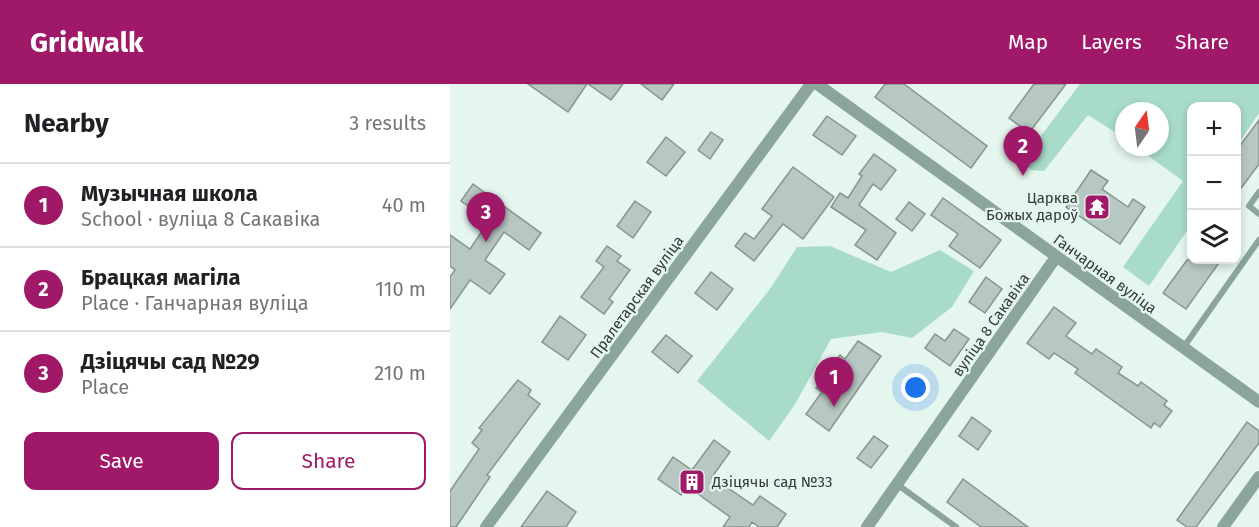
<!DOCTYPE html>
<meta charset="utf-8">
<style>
body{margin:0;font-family:"Fira Sans",sans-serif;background:#f2f2f2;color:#202124}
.controls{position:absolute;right:18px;top:18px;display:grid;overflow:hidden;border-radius:12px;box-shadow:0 3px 9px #0003}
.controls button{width:54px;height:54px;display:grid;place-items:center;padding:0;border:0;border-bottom:2px solid #e0e0e0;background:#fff;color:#202124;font:30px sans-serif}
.compass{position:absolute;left:665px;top:18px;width:54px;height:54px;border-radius:50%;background:#fff;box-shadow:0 3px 9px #0003;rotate:14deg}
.you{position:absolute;left:466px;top:304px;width:21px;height:21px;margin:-15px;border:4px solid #fff;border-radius:50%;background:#1a73e8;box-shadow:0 0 0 9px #1a73e833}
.badge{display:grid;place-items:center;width:39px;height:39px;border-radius:50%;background:#9f1968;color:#fff;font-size:20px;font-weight:700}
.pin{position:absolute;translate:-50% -50px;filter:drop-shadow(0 2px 3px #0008)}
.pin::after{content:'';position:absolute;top:32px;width:21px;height:18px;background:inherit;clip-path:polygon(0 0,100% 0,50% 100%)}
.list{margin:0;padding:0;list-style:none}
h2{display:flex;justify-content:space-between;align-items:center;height:78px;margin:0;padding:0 24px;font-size:26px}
h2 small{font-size:20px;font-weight:400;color:#757577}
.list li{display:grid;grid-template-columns:39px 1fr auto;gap:18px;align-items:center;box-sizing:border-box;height:84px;padding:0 24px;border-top:2px solid #e0e0e0}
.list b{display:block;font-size:22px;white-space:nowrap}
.list p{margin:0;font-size:20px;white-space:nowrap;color:#757577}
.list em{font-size:20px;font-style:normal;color:#757577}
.actions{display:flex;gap:12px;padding:18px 24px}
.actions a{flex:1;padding:14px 0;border:2px solid #9f1968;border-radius:12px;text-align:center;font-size:21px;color:#9f1968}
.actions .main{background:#9f1968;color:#fff}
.icon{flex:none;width:33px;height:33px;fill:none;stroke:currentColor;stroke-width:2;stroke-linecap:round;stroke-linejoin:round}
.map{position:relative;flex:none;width:809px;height:443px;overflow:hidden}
header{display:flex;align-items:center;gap:36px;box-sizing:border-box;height:84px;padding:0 30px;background:#9f1968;color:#fff}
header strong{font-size:28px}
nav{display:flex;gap:33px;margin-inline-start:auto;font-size:21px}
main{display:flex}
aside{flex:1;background:#fff}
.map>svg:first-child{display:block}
</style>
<header>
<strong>Gridwalk</strong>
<nav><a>Map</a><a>Layers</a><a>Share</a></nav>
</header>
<main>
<aside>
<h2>Nearby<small>3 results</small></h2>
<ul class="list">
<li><span class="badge">1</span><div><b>Музычная школа</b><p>School · вуліца 8 Сакавіка</p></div><em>40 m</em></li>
<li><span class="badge">2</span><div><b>Брацкая магіла</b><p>Place · Ганчарная вуліца</p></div><em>110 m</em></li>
<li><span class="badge">3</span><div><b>Дзіцячы сад №29</b><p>Place</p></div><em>210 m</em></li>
</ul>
<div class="actions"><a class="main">Save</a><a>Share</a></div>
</aside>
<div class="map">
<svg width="809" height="443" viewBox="0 0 809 443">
<rect width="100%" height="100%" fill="#e5f6ef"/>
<g fill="#a8dcc9">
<polygon points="630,0 809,0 809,29 787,62 786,22 742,22 741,141 699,202 673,183 733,97 686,63 710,63 710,27 674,27 674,54 638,31 594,87 581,86 572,77"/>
<polygon points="380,162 441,188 490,166 524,187 502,223 462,254 432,248 381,255 344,322 319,357 247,297 320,205 347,163"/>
</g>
<g fill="#b7c7c1" stroke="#86958f" stroke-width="1.5">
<polygon points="78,0 137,0 118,28"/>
<polygon points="138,0 173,0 161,16"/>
<polygon points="191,0 224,0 212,16"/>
<polygon points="435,0 454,0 537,62 521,84 425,13"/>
<polygon points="584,0 616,0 579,49 559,34"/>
<polygon points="377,32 406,52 392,71 363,51"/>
<polygon points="809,36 809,80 786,111 786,67"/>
<polygon points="261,48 273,56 260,75 248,66"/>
<polygon points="216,53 235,68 216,92 197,78"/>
<polygon points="424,70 446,86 431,106 423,100 409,121 446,149 427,176 405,161 416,146 381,123 390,109 398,114 412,92 409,90"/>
<polygon points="343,83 384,113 353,155 333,140 304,177 285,162 295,149 304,155 322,132 312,125"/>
<polygon points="641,86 658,97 652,105 678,123 683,115 695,123 670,160 616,123"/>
<polygon points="23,100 91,149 79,166 54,148 35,176 55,190 40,210 20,196 0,225 0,193 5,186 0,182 0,151 20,165 39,137 11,117"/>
<polygon points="493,114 551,156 530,184 499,162 508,150 481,131"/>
<polygon points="185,117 201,128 183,154 167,142"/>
<polygon points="459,118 475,130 462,147 446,135"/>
<polygon points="157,162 171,172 167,177 180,186 159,215 163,218 154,230 131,213 154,183 146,177"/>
<polygon points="737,176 771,176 736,225 713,209"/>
<polygon points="261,188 283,205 267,226 245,209"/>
<polygon points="536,193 552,205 535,229 519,218"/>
<polygon points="604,223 626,239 616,252 642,270 646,265 672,283 668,289 688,302 691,298 717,317 714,321 722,327 710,343 704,339 701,344 625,289 628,285 604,269 599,275 577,259"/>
<polygon points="110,232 136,251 118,276 92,258"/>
<polygon points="504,245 519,255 500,282 475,264 485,250 495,257"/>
<polygon points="216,251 242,272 228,289 202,268"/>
<polygon points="408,257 431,272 379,347 356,330 372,308 366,304 390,271 395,275"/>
<polygon points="68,296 81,306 78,311 90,320 37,391 40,393 6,443 0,443 0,407 29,365 22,359 32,346 29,344"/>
<polygon points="522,333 541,347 528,366 509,352"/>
<polygon points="797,338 809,347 809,359 746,443 737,443 727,436"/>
<polygon points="424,352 438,362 421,384 407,374"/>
<polygon points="264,356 280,368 262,393 303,421 310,412 336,430 327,443 309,443 302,438 299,443 273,443 280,433 237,402 231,411 208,395 223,373 242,386"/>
<polygon points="513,395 578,443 531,443 497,418"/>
<polygon points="97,407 126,428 116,443 71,443"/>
</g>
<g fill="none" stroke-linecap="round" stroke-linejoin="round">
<g stroke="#8ba59b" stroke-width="6">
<polyline points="809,108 799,122 809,130"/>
<polyline points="733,264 809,156"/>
<polyline points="448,401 506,443"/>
</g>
<g stroke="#8ba59b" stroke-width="12">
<polyline points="367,0 809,318"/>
<polyline points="36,443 361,0"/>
<polyline points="417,443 606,173"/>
<polyline points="773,443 809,393"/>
</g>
</g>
<defs>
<g id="temple-square" transform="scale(1.35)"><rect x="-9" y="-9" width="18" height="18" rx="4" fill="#9f1968" stroke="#e5f6ef"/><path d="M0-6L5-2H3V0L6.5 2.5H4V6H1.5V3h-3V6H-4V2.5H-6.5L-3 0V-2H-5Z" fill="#fff"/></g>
<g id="building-square" transform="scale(1.35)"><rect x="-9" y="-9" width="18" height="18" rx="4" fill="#9f1968" stroke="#e5f6ef"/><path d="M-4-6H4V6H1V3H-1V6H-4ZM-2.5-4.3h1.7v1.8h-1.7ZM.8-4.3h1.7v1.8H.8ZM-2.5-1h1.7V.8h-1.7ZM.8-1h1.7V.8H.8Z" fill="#fff"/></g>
</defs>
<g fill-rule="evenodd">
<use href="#temple-square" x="647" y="123"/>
<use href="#building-square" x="242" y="398"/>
</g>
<g text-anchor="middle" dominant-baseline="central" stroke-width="4.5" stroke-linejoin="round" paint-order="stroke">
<g font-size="15" fill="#333937" stroke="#e5f6ef" text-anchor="end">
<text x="628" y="114">Царква<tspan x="628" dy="17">Божых дароў</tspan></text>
<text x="262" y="398" text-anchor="start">Дзіцячы сад №33</text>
</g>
<g font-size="15" fill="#333937" stroke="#e5f6ef">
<text transform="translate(655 190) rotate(36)">Ганчарная вуліца</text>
<text transform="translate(187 213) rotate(-54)">Пралетарская вуліца</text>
<text transform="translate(541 241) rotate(-55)">вуліца 8 Сакавіка</text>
</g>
</g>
</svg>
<div class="controls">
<button>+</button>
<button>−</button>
<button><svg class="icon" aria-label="layers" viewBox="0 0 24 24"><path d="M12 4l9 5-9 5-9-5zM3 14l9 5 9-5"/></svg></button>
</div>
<svg class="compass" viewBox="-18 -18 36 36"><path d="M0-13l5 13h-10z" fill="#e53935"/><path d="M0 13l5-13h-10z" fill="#757577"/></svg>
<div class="you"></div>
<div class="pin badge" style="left:384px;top:323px">1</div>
<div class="pin badge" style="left:573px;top:92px">2</div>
<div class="pin badge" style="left:36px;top:158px">3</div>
</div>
</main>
